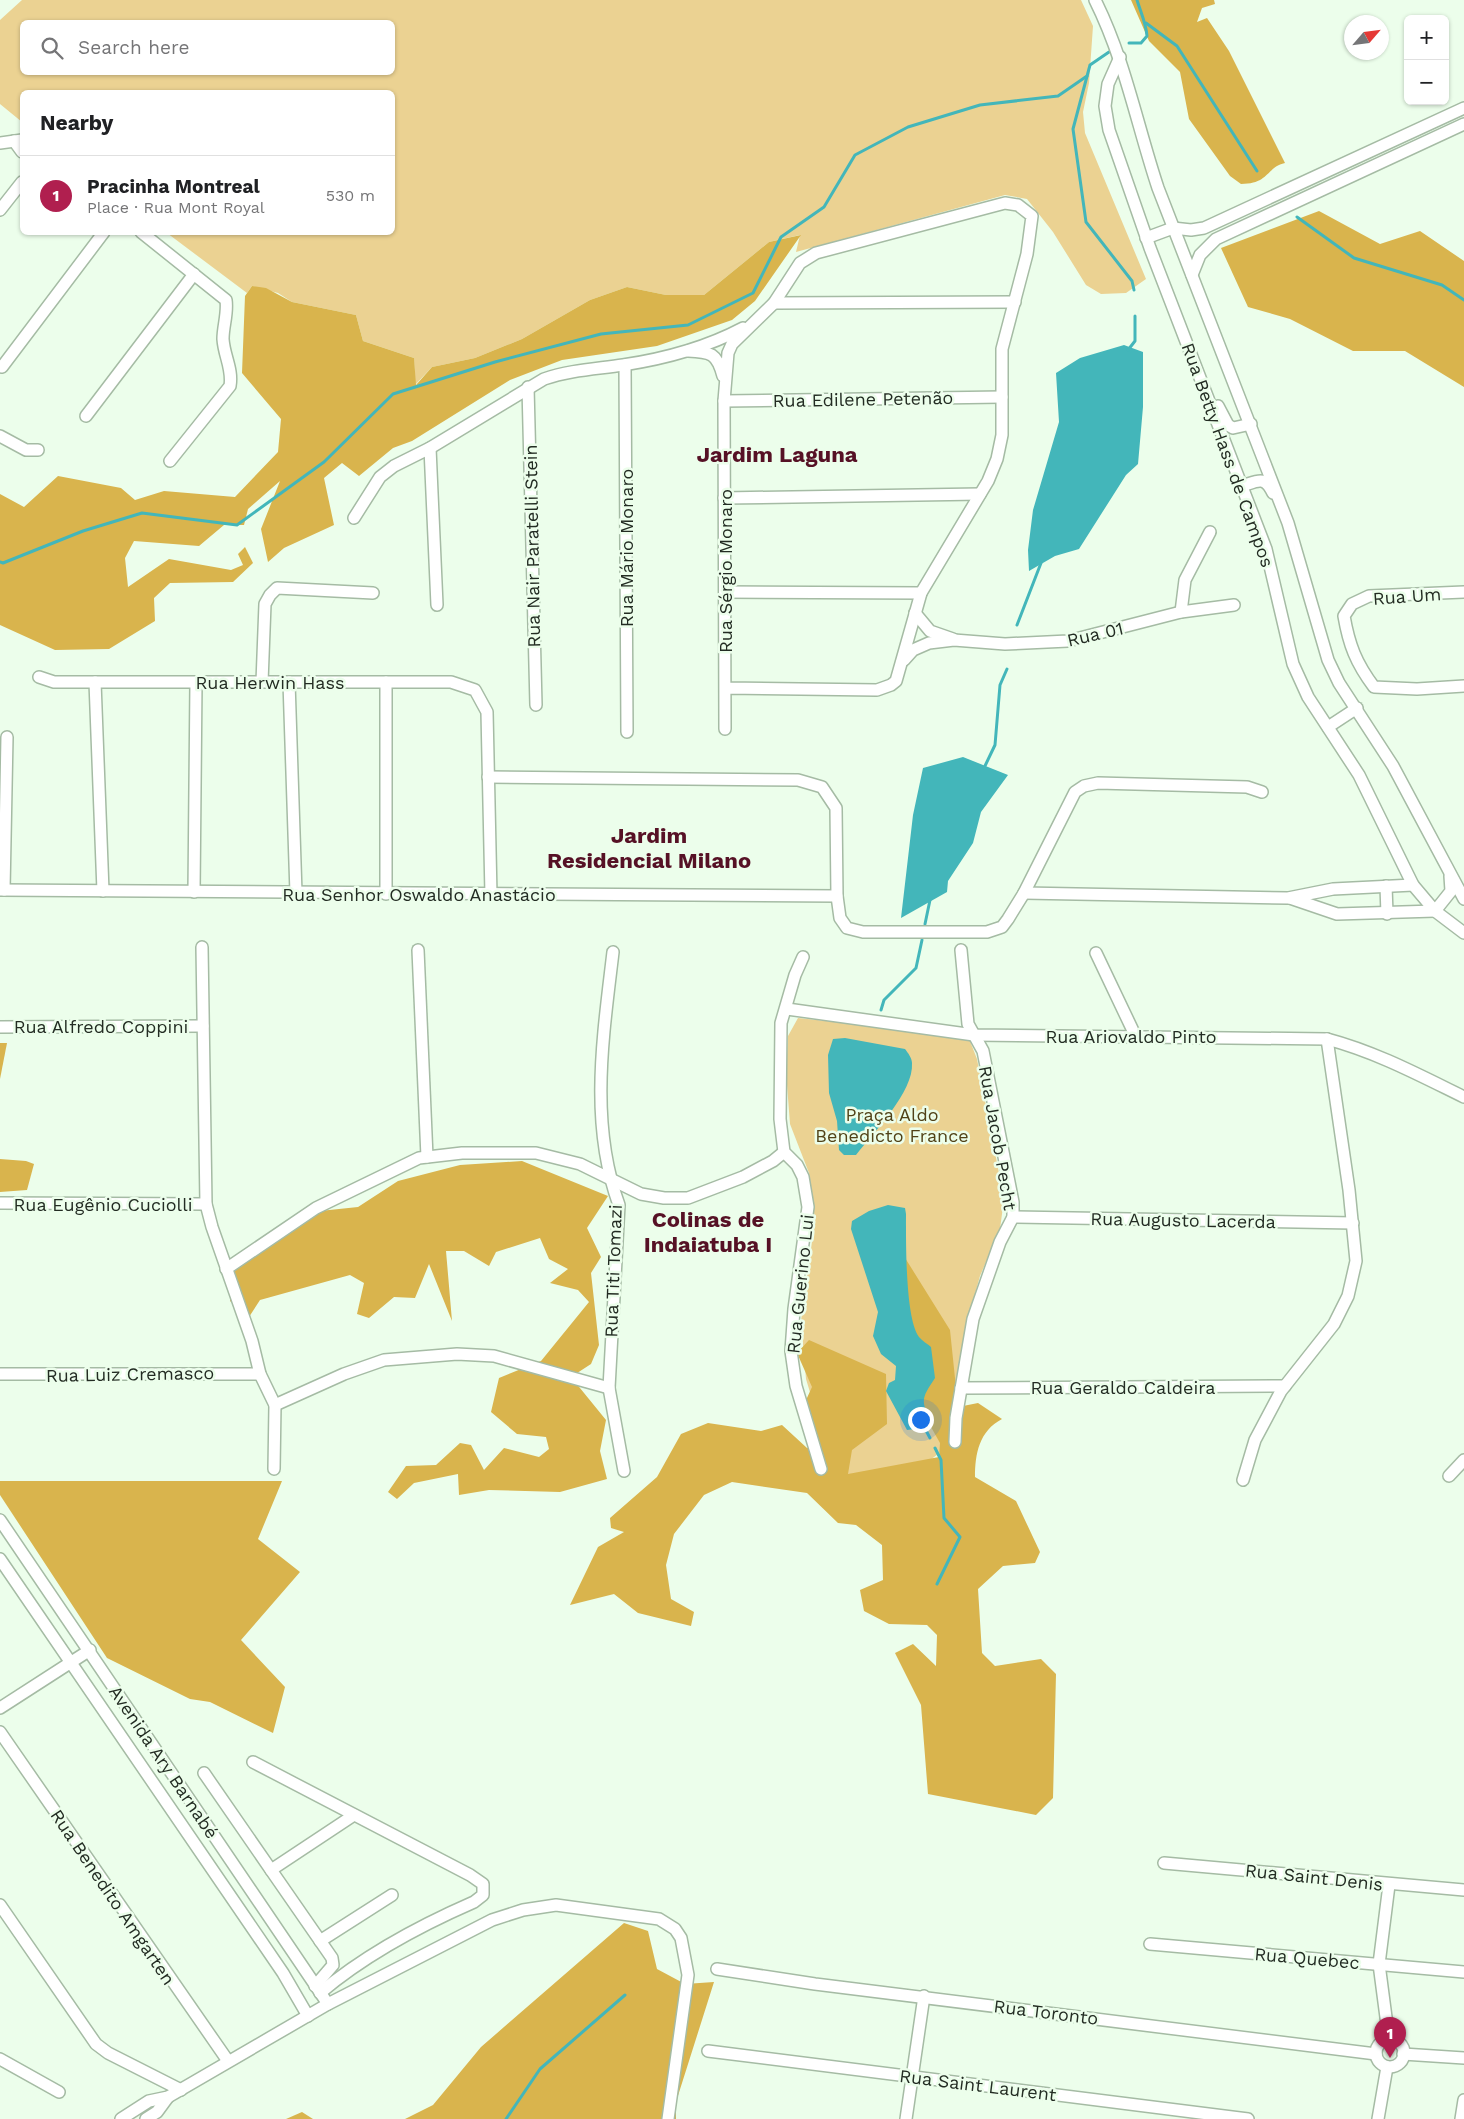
<!DOCTYPE html>
<meta charset="utf-8">
<style>
body{margin:0;font-family:"Work Sans",sans-serif;background:#f2f2f2;color:#202124}
.controls{position:absolute;right:15px;top:15px;display:grid;overflow:hidden;border-radius:8px;box-shadow:0 1px 4px #0004}
.controls button{width:45px;height:45px;display:grid;place-items:center;padding:0;border:0;border-bottom:1px solid #e0e0e0;background:#fff;color:#202124;font:25px sans-serif}
.compass{position:absolute;left:1344px;top:15px;width:45px;height:45px;border-radius:50%;background:#fff;box-shadow:0 1px 4px #0004;rotate:62deg}
.you{position:absolute;left:920px;top:1419px;width:18px;height:18px;margin:-12px;border:4px solid #fff;border-radius:50%;background:#1a73e8;box-shadow:0 0 0 8px #1a73e833}
.badge{display:grid;place-items:center;width:32px;height:32px;border-radius:50%;background:#b01f4f;color:#fff;font-size:16px;font-weight:700}
.pin{position:absolute;translate:-50% -41px;filter:drop-shadow(0 1px 2px #0008)}
.pin::after{content:'';position:absolute;top:26px;width:18px;height:15px;background:inherit;clip-path:polygon(0 0,100% 0,50% 100%)}
.list{margin:0;padding:0;list-style:none}
h2{display:flex;justify-content:space-between;align-items:center;height:65px;margin:0;padding:0 20px;font-size:21px}
h2 small{font-size:16px;font-weight:400;color:#757577}
.list li{display:grid;grid-template-columns:32px 1fr auto;gap:15px;align-items:center;box-sizing:border-box;height:80px;padding:0 20px;border-top:1px solid #e0e0e0}
.list b{display:block;font-size:19px;white-space:nowrap}
.list p{margin:0;font-size:16px;white-space:nowrap;color:#757577}
.list em{font-size:16px;font-style:normal;color:#757577}
.icon{flex:none;width:28px;height:28px;fill:none;stroke:currentColor;stroke-width:2;stroke-linecap:round;stroke-linejoin:round}
.map{position:relative;flex:none;width:1464px;height:2119px;overflow:hidden}
.search{position:absolute;background:#fff;box-shadow:0 1px 4px #0004;left:20px;top:20px;width:375px;height:55px;display:flex;align-items:center;gap:12px;box-sizing:border-box;padding:0 18px;border-radius:8px;color:#757577;font-size:19px}
.panel{position:absolute;background:#fff;box-shadow:0 1px 4px #0004;left:20px;top:90px;width:375px;height:145px;border-radius:8px}
.map>svg:first-child{display:block}
</style>
<div class="map">
<svg width="1464" height="2119" viewBox="0 0 1464 2119">
<rect width="100%" height="100%" fill="#ecfeeb"/>
<g fill="#ebd292" fill-rule="evenodd">
<path d="M22 0H1081L1093 26 1089 83 1083 112 1085 133 1146 279 1126 293 1101 294 1086 285 1053 232 1027 199 1005 195 796 252 800 235 769 242 704 295H666L627 287 590 300 522 339 475 358 432 367 415 385 414 358 363 341 356 315 292 302 278 293 252 286 247 293 167 233 392 232V92H22V122L0 104V20ZM22 22H392V72H22Z"/>
<polygon points="798,1018 968,1036 977,1059 1004,1199 1000,1229 980,1276 965,1330 949,1445 928,1462 840,1492 806,1379 801,1321 815,1220 809,1173 790,1124 786,1072 788,1036"/>
</g>
<g fill="#d9b44d">
<path d="M1131 0H1214L1215 4 1202 8 1197 22 1207 18 1229 51 1285 163C1266 167 1270 184 1241 184L1230 176 1189 119 1180 72 1149 41Z"/>
<polygon points="1319,211 1380,244 1420,231 1464,261 1464,387 1405,351 1353,351 1290,319 1248,307 1221,248"/>
<polygon points="801,235 755,301 732,320 657,346 562,360 510,380 412,441 393,448 359,476 342,463 324,478 334,525 284,548 268,562 261,529 280,481 248,509 244,525 224,525 199,546 134,541 125,558 128,587 169,559 231,570 243,565 238,554 245,547 253,563 233,582 170,583 154,598 155,621 109,649 55,650 0,625 0,494 24,507 58,476 121,488 135,500 164,491 235,497 278,452 281,419 242,373 245,296 252,286 266,288 292,302 356,315 363,341 414,358 416,385 432,367 475,358 522,339 590,300 627,287 666,295 704,295 769,242"/>
<polygon points="0,1043 7,1043 0,1079"/>
<polygon points="0,1159 26,1161 34,1164 27,1190 0,1192"/>
<polygon points="522,1161 608,1196 587,1228 601,1257 591,1273 599,1345 591,1364 571,1377 606,1420 600,1451 607,1479 560,1492 489,1490 459,1495 458,1474 414,1483 397,1499 388,1492 406,1466 436,1465 460,1443 471,1445 484,1470 504,1448 539,1457 549,1449 546,1437 517,1434 491,1412 499,1378 541,1361 589,1302 578,1290 550,1283 568,1269 549,1259 540,1238 496,1252 489,1266 464,1251 446,1251 452,1321 429,1264 415,1298 394,1297 369,1318 357,1314 364,1283 350,1275 260,1300 249,1317 230,1301 232,1272 320,1211 358,1207 398,1181 460,1165"/>
<path d="M902 1253 950 1330 958 1407 978 1403 1002 1419C979 1431 975 1454 975 1477L1016 1501 1040 1552 1035 1563 1003 1566 978 1589 982 1653 995 1666 1041 1659 1056 1674 1053 1798 1036 1815 928 1794 921 1705 895 1653 913 1644 936 1666 937 1635 927 1625 889 1624 864 1611 860 1590 883 1580 882 1545 856 1525 838 1523 807 1493 732 1482 704 1495 674 1534 666 1565 671 1599 694 1612 691 1626 638 1613 614 1594 570 1605 598 1547 624 1532 611 1528 610 1518 657 1477 681 1434 708 1423 761 1431 782 1425 807 1448 820 1449 801 1411 812 1387 797 1353 809 1340 886 1374 887 1424 852 1450 848 1474 939 1457 940 1443 913 1395 902 1317Z"/>
<polygon points="0,1481 282,1481 258,1539 300,1572 241,1640 285,1687 273,1733 210,1702 190,1699 107,1658 0,1495"/>
<polygon points="624,1923 648,1931 657,1969 685,1984 714,1982 676,2102 676,2119 405,2119 433,2105 481,2047"/>
<polygon points="302,2112 313,2119 286,2119"/>
</g>
<g fill="#43b6ba">
<polygon points="1124,345 1143,352 1143,407 1138,464 1126,475 1079,549 1055,556 1029,571 1028,550 1033,510 1059,422 1056,373 1080,358"/>
<polygon points="963,757 1008,775 981,812 973,843 948,881 947,892 901,918 913,815 923,768"/>
<path d="M845 1038 905 1049C908 1053 912 1058 912 1063 914 1092 873 1133 856 1155H844L839 1150 837 1121 829 1093 828 1055 833 1039Z"/>
<path d="M888 1205 905 1208 906 1214C906 1239 905 1318 919 1337 922 1341 928 1344 931 1347L935 1378C924 1395 919 1400 930 1418 924 1428 918 1429 907 1430L886 1391 889 1383 895 1380 896 1366 881 1354 873 1336 878 1312 851 1229 852 1221 869 1211Z"/>
</g>
<g fill="none" stroke-linecap="round" stroke-linejoin="round">
<g stroke="#43b6ba" stroke-width="3">
<polyline points="1146,23 1177,46 1257,171"/>
<path d="M1129 43H1141L1147 36C1146 23 1141 13 1137 0"/>
<polyline points="1109,52 1090,65 1073,129 1086,222 1132,281 1134,290"/>
<polyline points="1297,217 1354,258 1442,285 1464,300"/>
<polyline points="1128,350 1135,341 1135,316"/>
<polyline points="0,562 3,563 83,531 142,513 237,525 324,462 393,394 495,362 601,334 688,325 753,293 781,237 824,207 855,155 908,127 980,105 1058,96 1087,76"/>
<polyline points="1017,625 1041,563"/>
<polyline points="984,768 995,745 1000,685 1007,669"/>
<polyline points="925,924 930,900"/>
<polyline points="881,1010 884,1000 916,968 922,940"/>
<polyline points="922,1423 930,1438"/>
<polyline points="935,1448 941,1460 944,1518 960,1537 937,1584"/>
<polyline points="506,2119 540,2069 625,1995"/>
</g>
<g stroke="#a5bba4" stroke-width="14">
<g id="minor">
<path d="M1095 0C1125 60 1137 125 1158 188L1288 523 1328 660 1339 683 1393 766 1464 899"/>
<polyline points="1120,57 1108,84 1105,106 1109,130 1150,248 1266,549 1293,664 1308,697 1359,775 1413,885 1435,911 1464,933"/>
<polyline points="14,141 22,152"/>
<polyline points="0,143 22,140"/>
<polyline points="0,210 22,182"/>
<path d="M141 232 226 300C228 313 223 326 223 339 224 356 233 369 230 386L170 461"/>
<polyline points="1146,238 1173,228 1191,230 1204,228 1464,108"/>
<polyline points="1192,275 1200,255 1216,239 1464,124"/>
<polyline points="774,303 1015,302"/>
<path d="M688 351C711 352 717 353 723 376"/>
<polyline points="625,365 627,732"/>
<polyline points="2,367 104,232"/>
<polyline points="528,387 536,705"/>
<polyline points="724,401 1002,397"/>
<polyline points="1218,406 1228,425 1233,428 1251,424"/>
<polyline points="86,416 194,274"/>
<polyline points="0,436 26,450 38,450"/>
<polyline points="430,448 437,605"/>
<path d="M1242 486C1258 481 1264 475 1273 493"/>
<polyline points="724,498 980,494"/>
<path d="M354 518 380 477 394 466 430 448 544 379C570 370 596 369 623 365 663 359 707 347 743 328"/>
<polyline points="725,592 921,593"/>
<path d="M1464 592 1369 596 1352 604 1344 616C1349 645 1356 663 1374 687L1417 689 1464 686"/>
<polyline points="1181,612 1185,580 1210,532"/>
<polyline points="915,613 930,631 953,639"/>
<polyline points="904,660 913,650 929,643 954,640 1005,644 1068,641 1181,612 1234,605"/>
<polyline points="39,677 54,682 451,682 475,690 487,712 491,895"/>
<polyline points="95,682 103,891"/>
<polyline points="262,682 265,604 270,595 277,588 373,593"/>
<polyline points="289,682 296,893"/>
<polyline points="386,682 386,894"/>
<polyline points="1328,727 1357,708"/>
<polyline points="725,729 724,401 728,353 732,344 774,303 800,263 816,253 1005,203 1018,205 1032,216 1027,254 1002,349 1002,435 997,459 988,481 921,593 896,681 891,685 877,690 726,688"/>
<polyline points="488,777 798,780 822,787 836,808 837,896 840,918 847,928 863,932 987,932 1002,927 1008,919 1024,893 1075,792 1084,786 1098,783 1247,787 1262,792"/>
<polyline points="1386,886 1387,914"/>
<polyline points="0,890 837,896"/>
<polyline points="4,890 7,737"/>
<polyline points="194,892 196,682"/>
<polyline points="1024,893 1288,898 1333,889 1413,885"/>
<polyline points="1290,898 1337,914 1435,911 1451,891 1450,876"/>
<polyline points="202,947 206,1204 212,1227 252,1341 260,1374 275,1405 274,1469"/>
<polyline points="418,950 427,1157"/>
<path d="M613 952C603 1037 589 1123 619 1205L609 1388 624 1471"/>
<polyline points="1096,953 1135,1035"/>
<polyline points="803,957 795,975 781,1023 780,1119 784,1152 797,1165 803,1177 808,1207 794,1309 791,1351 796,1386 821,1469"/>
<path d="M787 1009 974 1035 1327 1039C1376 1052 1419 1075 1464 1097"/>
<polyline points="0,1027 203,1026"/>
<polyline points="0,1203 206,1204"/>
<polyline points="1013,1217 1353,1223"/>
<polyline points="226,1269 316,1208 419,1158 462,1153 536,1153 580,1164 641,1194 664,1198 688,1198 743,1177 773,1161 784,1152"/>
<polyline points="0,1374 260,1374"/>
<polyline points="961,1388 1285,1386"/>
<polyline points="275,1405 344,1374 384,1360 457,1354 494,1356 609,1388"/>
<polyline points="955,1442 956,1418 973,1319 1000,1242 1013,1217 1013,1202 983,1051 968,1024 961,950"/>
<polyline points="1449,1476 1464,1460"/>
<polyline points="1243,1480 1255,1440 1281,1391 1334,1324 1348,1296 1356,1261 1349,1190 1327,1039"/>
<polyline points="0,1520 328,2004"/>
<polyline points="0,1559 283,1973 308,2016"/>
<polyline points="0,1708 90,1650"/>
<polyline points="0,1732 228,2061"/>
<path d="M253 1762 470 1875 483 1884V1895L474 1902C419 1926 366 1954 320 1993"/>
<polyline points="204,1773 271,1870"/>
<polyline points="1164,1863 1464,1890"/>
<polyline points="0,1905 96,2044 108,2053 181,2090"/>
<polyline points="320,1941 392,1895"/>
<polyline points="1150,1944 1464,1972"/>
<polyline points="717,1969 815,1984 1376,2054"/>
<polyline points="315,1986 333,1965 332,1958 271,1870 354,1815"/>
<circle cx="1390" cy="2053" r="14"/>
<polyline points="1389,2040 1379,1964 1389,1885"/>
<polyline points="708,2051 1248,2119"/>
<polyline points="1403,2054 1464,2058"/>
<polyline points="0,2059 59,2092"/>
<polyline points="121,2119 149,2101 168,2097 328,2004 492,1920 523,1910 556,1905 659,1919 675,1929 681,1938 688,1975 668,2119"/>
<polyline points="146,2119 157,2112 168,2097"/>
<polyline points="906,2119 924,1996"/>
<polyline points="1378,2119 1387,2067"/>
<polyline points="1461,2119 1464,2100"/>
</g>
</g>
<use href="#minor" stroke="#fff" stroke-width="11"/>
</g>
<g text-anchor="middle" dominant-baseline="central" stroke-width="5" stroke-linejoin="round" paint-order="stroke">
<g font-size="18" fill="#232c23" stroke="#ecfeeb">
<text transform="translate(863 399) rotate(-1)">Rua Edilene Petenão</text>
<text transform="translate(1228 455) rotate(70)">Rua Betty Hass de Campos</text>
<text transform="translate(532 546) rotate(-91)">Rua Nair Paratelli Stein</text>
<text transform="translate(626 548) rotate(-90)">Rua Mário Monaro</text>
<text transform="translate(725 571) rotate(-90)">Rua Sérgio Monaro</text>
<text transform="translate(1407 596) rotate(-4)">Rua Um</text>
<text transform="translate(1095 634) rotate(-13)">Rua 01</text>
<text x="270" y="682">Rua Herwin Hass</text>
<text x="419" y="894">Rua Senhor Oswaldo Anastácio</text>
<text x="101" y="1026">Rua Alfredo Coppini</text>
<text x="1131" y="1036">Rua Ariovaldo Pinto</text>
<text transform="translate(998 1138) rotate(80)">Rua Jacob Pecht</text>
<text x="103" y="1204">Rua Eugênio Cuciolli</text>
<text transform="translate(1183 1220) rotate(1)">Rua Augusto Lacerda</text>
<text transform="translate(613 1271) rotate(-88)">Rua Titi Tomazi</text>
<text transform="translate(800 1284) rotate(-84)">Rua Guerino Lui</text>
<text transform="translate(130 1374) rotate(-1)">Rua Luiz Cremasco</text>
<text x="1123" y="1387">Rua Geraldo Caldeira</text>
<text transform="translate(164 1762) rotate(56)">Avenida Ary Barnabé</text>
<text transform="translate(1314 1877) rotate(6)">Rua Saint Denis</text>
<text transform="translate(113 1897) rotate(56)">Rua Benedito Amgarten</text>
<text transform="translate(1307 1958) rotate(5)">Rua Quebec</text>
<text transform="translate(1046 2012) rotate(7)">Rua Toronto</text>
<text transform="translate(978 2085) rotate(7)">Rua Saint Laurent</text>
</g>
<g font-size="18" fill="#514217" stroke="#ecfeeb">
<text x="892" y="1114">Praça Aldo<tspan x="892" dy="21">Benedicto France</tspan></text>
</g>
<g font-size="22" font-weight="bold" fill="#561125" stroke="#ecfeeb">
<text x="777" y="454">Jardim Laguna</text>
<text x="649" y="835">Jardim<tspan x="649" dy="25">Residencial Milano</tspan></text>
<text x="708" y="1219">Colinas de<tspan x="708" dy="25">Indaiatuba I</tspan></text>
</g>
</g>
</svg>
<div class="controls">
<button>+</button>
<button>−</button>
</div>
<svg class="compass" viewBox="-18 -18 36 36"><path d="M0-13l5 13h-10z" fill="#e53935"/><path d="M0 13l5-13h-10z" fill="#757577"/></svg>
<div class="you"></div>
<div class="pin badge" style="left:1390px;top:2058px">1</div>
<div class="search"><svg class="icon" aria-label="search" viewBox="0 0 24 24"><circle cx="10" cy="10" r="6"/><path d="M15 15l6 6"/></svg>Search here</div>
<section class="panel">
<h2>Nearby<small></small></h2>
<ul class="list">
<li><span class="badge">1</span><div><b>Pracinha Montreal</b><p>Place · Rua Mont Royal</p></div><em>530 m</em></li>
</ul>
</section>
</div>
